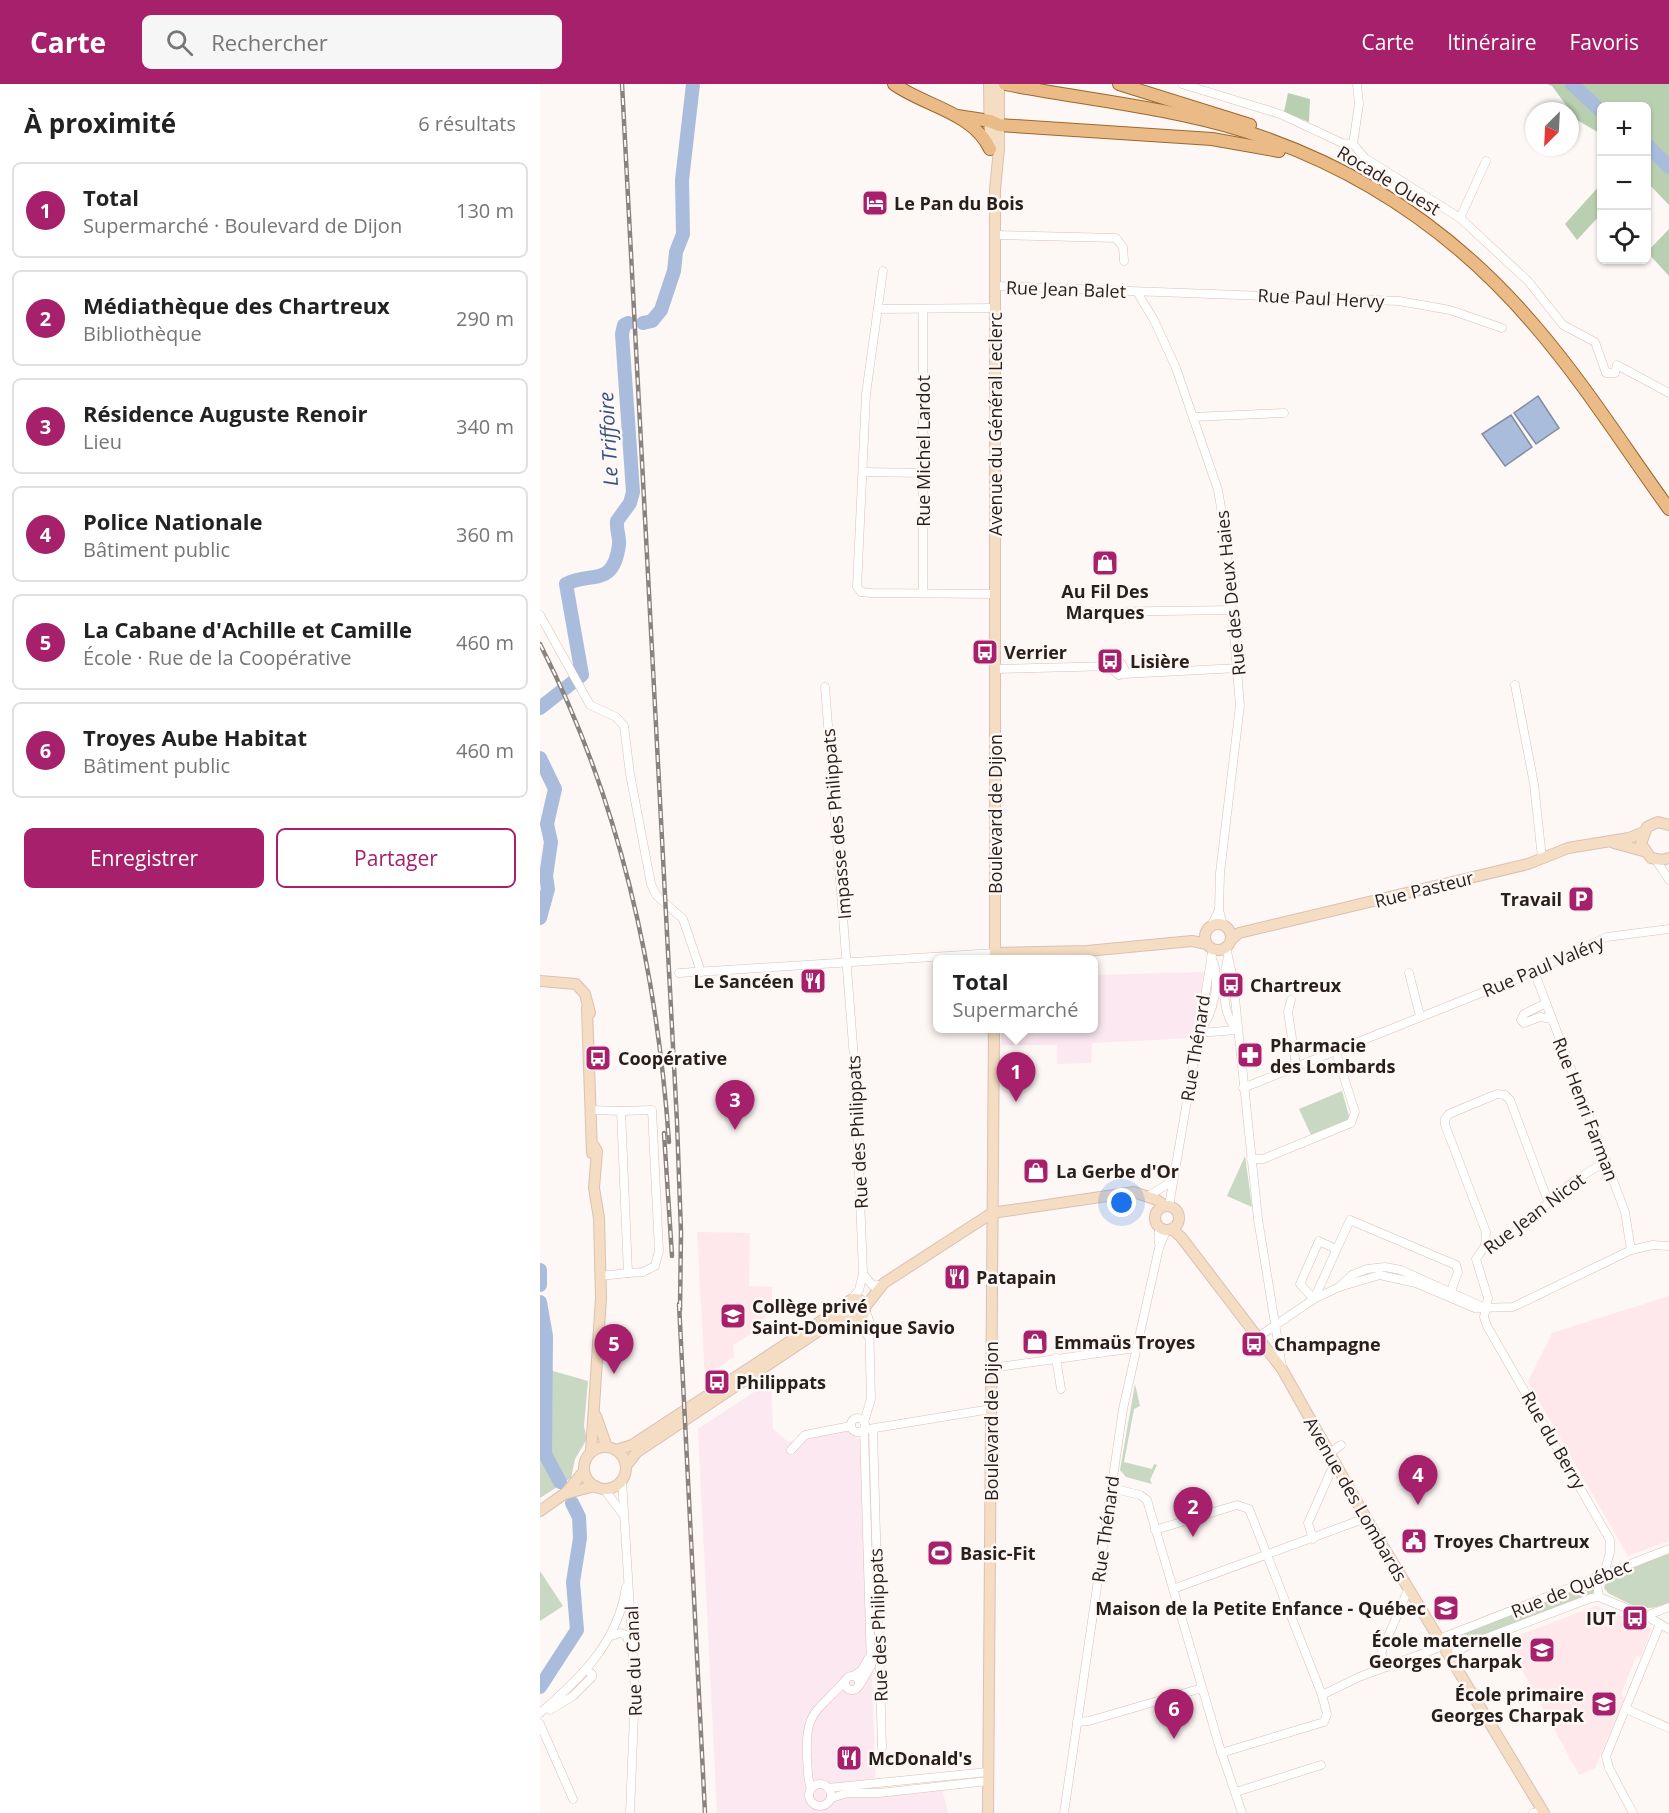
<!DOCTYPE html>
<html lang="fr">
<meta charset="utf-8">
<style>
body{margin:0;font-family:"Open Sans",sans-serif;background:#f6f6f6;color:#222}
.controls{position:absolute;right:18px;top:18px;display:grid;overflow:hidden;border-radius:9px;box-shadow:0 2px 4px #0004}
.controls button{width:54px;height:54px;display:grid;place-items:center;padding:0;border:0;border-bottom:2px solid #e0e0e0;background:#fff;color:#222;font:30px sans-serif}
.compass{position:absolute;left:985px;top:18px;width:54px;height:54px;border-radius:50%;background:#fff;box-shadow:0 2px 4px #0004;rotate:204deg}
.you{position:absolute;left:582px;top:1119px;width:21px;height:21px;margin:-15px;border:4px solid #fff;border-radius:50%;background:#1a73e8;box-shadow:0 0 0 9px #1a73e833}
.badge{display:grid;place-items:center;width:39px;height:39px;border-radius:50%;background:#a6206b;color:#fff;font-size:20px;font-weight:700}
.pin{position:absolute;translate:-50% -50px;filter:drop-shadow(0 2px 3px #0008)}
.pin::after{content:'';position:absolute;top:32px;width:21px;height:18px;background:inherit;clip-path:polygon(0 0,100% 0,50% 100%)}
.popup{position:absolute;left:393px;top:871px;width:165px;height:78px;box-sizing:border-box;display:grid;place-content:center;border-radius:9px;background:#fff;filter:drop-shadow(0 2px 4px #0005);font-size:20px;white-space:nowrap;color:#767676}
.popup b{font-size:22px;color:#222}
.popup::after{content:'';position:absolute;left:50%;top:100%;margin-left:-12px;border:12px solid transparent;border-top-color:#fff}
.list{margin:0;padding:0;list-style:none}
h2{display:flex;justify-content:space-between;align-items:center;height:78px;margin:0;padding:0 24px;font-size:26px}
h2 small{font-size:20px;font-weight:400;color:#767676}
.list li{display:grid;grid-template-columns:39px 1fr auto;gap:18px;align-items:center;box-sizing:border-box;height:96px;margin:0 12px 12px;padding:0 12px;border:2px solid #e0e0e0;border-radius:9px}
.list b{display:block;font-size:22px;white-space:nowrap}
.list p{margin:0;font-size:20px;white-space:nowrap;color:#767676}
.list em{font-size:20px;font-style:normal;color:#767676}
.actions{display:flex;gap:12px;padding:18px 24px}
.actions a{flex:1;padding:14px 0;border:2px solid #a6206b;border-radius:9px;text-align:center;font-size:21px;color:#a6206b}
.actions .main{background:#a6206b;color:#fff}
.icon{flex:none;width:33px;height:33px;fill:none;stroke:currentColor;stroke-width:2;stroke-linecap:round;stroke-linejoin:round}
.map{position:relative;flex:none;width:1129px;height:1729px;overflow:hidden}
header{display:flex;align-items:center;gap:36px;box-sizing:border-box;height:84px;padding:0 30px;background:#a6206b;color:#fff}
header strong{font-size:28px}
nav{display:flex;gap:33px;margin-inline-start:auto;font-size:21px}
.search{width:420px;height:54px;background:#f6f6f6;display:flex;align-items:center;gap:15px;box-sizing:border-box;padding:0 21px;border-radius:9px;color:#767676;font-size:22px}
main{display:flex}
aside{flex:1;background:#fff}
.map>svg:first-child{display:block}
</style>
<header>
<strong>Carte</strong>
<div class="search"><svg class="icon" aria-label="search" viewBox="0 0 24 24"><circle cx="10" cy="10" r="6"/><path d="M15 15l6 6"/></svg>Rechercher</div>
<nav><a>Carte</a><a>Itinéraire</a><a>Favoris</a></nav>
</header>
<main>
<aside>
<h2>À proximité<small>6 résultats</small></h2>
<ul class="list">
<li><span class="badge">1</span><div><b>Total</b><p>Supermarché · Boulevard de Dijon</p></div><em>130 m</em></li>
<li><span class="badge">2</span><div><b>Médiathèque des Chartreux</b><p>Bibliothèque</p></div><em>290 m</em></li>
<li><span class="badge">3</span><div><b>Résidence Auguste Renoir</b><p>Lieu</p></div><em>340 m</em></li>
<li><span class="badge">4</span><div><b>Police Nationale</b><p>Bâtiment public</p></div><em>360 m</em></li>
<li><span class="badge">5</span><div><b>La Cabane d'Achille et Camille</b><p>École · Rue de la Coopérative</p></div><em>460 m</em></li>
<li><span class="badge">6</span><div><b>Troyes Aube Habitat</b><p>Bâtiment public</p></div><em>460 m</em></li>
</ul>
<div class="actions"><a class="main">Enregistrer</a><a>Partager</a></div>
</aside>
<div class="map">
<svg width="1129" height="1729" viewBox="0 0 1129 1729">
<rect width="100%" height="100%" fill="#fdf7f5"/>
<g fill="#fce8f1">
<polygon points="664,888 653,954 552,959 551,979 517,980 517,961 461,961 461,945 554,944 554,891"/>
<polygon points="231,1297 233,1345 248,1358 305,1345 324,1359 336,1709 402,1705 408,1729 177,1729 158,1345"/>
</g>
<g fill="#fee8ec">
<polygon points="157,1148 210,1149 209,1202 232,1203 232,1216 219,1245 193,1261 194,1273 165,1293"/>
<polygon points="1129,1212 1129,1457 1088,1472 988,1298 1012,1249"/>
<polygon points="1056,1522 1111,1544 1110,1548 1101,1573 1096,1572 1081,1611 1085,1614 1055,1684 1039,1691 966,1556"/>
</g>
<g fill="#c8d8c2">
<polygon points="802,1007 809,1032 807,1036 771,1051 759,1025"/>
<polygon points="705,1072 712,1123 687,1112"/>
<polygon points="0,1245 6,1246 6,1285 48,1297 44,1342 47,1355 35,1375 31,1394 0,1414"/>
<polygon points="595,1300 600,1322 594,1325 584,1378 612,1385 614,1380 617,1381 610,1396 612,1400 586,1393 580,1386"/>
<path d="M1129 1468V1519C1102 1530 1092 1521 1068 1509L1064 1504 1067 1492Z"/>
<polygon points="0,1487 23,1522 0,1537"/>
<polygon points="1049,1501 1054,1502 1055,1507 1051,1511 919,1562 912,1562 911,1558 913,1553"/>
</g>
<g fill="#b9d0b0">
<polygon points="1007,0 1129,0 1129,121 1107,98 1106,22 1062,22 1061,50 1037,36 1012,2"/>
<polygon points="748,9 770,15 769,38 744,28"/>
<polygon points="1061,100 1061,130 1037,156 1025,140"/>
<polygon points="1129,145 1129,192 1107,168"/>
</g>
<g fill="#a9bcdc" stroke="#828da2" stroke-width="1.5">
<polygon points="998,312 1019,344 996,360 974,329"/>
<polygon points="971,331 992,363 965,382 942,350"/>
</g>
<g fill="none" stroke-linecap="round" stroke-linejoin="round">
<g stroke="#a9bcdc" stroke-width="14">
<polyline points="1032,0 1062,28"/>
<polyline points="1106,60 1129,83"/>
<polyline points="103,239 112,237 121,226 134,187 136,168 143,150 142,96 153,0"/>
<path d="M0 624 42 591 26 500C52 487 73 504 79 461 80 453 76 446 77 437L90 419 93 408 82 250 84 241 88 239"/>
<polyline points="0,674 15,705 7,740 11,758 6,792 8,805 0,834"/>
<polyline points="0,1186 0,1201"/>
<polyline points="0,1218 6,1252 5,1370 20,1398"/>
<polyline points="0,1603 37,1546 33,1498 40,1454 39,1433 32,1419"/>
</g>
<g stroke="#dbc0b4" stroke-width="9">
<g id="street">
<polyline points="642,0 740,30 802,59 813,60 825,74 920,134 988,197 1023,241 1055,258 1066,289 1075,289 1077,281 1129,309"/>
<polyline points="813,60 819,20 817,0"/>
<polyline points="920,134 946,77"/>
<polyline points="455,151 576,154 583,163 584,177"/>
<polyline points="343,187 326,310 317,503 321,508 331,509 454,510"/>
<polyline points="455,202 859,217 910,226 962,244"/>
<polyline points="597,208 614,236 636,284 678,406 685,447 700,621 680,789 679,826 683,841"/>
<polyline points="338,225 455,224"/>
<polyline points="653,333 744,329"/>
<polyline points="323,388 383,389"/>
<polyline points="383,509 383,225"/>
<polyline points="547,528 694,526"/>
<polyline points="0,531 50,621 76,633 84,642 90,690 111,800 116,811 143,835 161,888"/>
<polyline points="454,585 573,582 581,579 585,586 579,591 573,586 573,582"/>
<polyline points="583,590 699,584"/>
<polyline points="975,601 994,700 1002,774"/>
<polyline points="285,603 315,987 323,1190 319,1206 311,1216"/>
<polyline points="1116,776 1129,796"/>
<polyline points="671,842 679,826"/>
<polyline points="686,863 693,895 718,1135 742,1283"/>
<path d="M687 877C683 899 681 929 697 946"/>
<polyline points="994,887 1085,1128 1091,1166"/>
<polyline points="139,889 455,869"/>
<polyline points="869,889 880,932"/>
<polyline points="751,916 748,928 756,981"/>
<polyline points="1006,919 984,930 981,936 984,939 1000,933 1012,935"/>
<path d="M658 949C674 931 682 894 671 873"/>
<polyline points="658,949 697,946"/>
<polyline points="703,1004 976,895 1067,853 1129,845"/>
<polyline points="52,1026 81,1027 88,1189 60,1192"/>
<polyline points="81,1027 112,1026 119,1167 115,1182 103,1188 88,1189"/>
<polyline points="711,1075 723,1075 811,1039 815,1028 795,965"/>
<polyline points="608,1112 631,1098"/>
<polyline points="629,1122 673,865"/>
<polyline points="619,1159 619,1144"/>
<polyline points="945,1162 946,1148 905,1041 905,1035 909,1030 957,1010 965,1011 970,1016 1008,1117"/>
<polyline points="796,1165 779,1157 760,1200 774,1215 810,1136 916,1181 918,1188 911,1207"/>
<polyline points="323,1190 333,1202 338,1201"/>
<polyline points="799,1203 840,1191 876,1199 935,1224 973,1223 1091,1166 1113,1161 1129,1162"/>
<polyline points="313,1234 328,1252"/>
<polyline points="718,1253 774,1215 799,1203 812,1191 827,1185 845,1183 861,1186 945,1224"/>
<polyline points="516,1274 521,1305"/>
<polyline points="451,1284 596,1264"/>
<circle cx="318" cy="1341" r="7"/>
<polyline points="324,1338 331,1315 329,1236 325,1225"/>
<polyline points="329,1345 451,1325"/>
<polyline points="333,1346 342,1663"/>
<polyline points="251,1366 265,1351 311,1342"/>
<polyline points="790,1369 801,1361"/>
<polyline points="82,1396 95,1606 90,1729"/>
<polyline points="571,1404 600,1411 607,1416 679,1661 702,1729"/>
<polyline points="64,1405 82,1429"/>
<polyline points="615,1446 697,1421 709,1425 782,1611 787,1630 784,1638 681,1669"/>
<polyline points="773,1455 768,1439 795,1378"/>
<polyline points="1064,1490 1070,1468 1070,1456 947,1242 944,1233 948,1214 936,1175 945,1162 968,1153 1034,1097 1066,1077"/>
<polyline points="1056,1494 1059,1513"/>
<polyline points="633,1505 826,1434"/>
<polyline points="1106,1532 1129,1545"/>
<polyline points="71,1552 80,1549 86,1551 91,1563"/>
<polyline points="899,1555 1129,1465"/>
<polyline points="909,1572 930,1560 1051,1514 1059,1513 1106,1532 1129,1523"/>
<polyline points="847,1583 841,1569 868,1506"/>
<circle cx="312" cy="1599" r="7"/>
<polyline points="313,1592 322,1586 328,1575"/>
<polyline points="319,1602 331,1582 324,1346"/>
<polyline points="782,1611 819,1593 903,1562"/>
<polyline points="1086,1625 1129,1644"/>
<polyline points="10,1626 33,1612 52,1593 52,1590 46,1586"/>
<path d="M0 1629C41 1594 78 1558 86 1503"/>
<polyline points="537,1638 549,1637 662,1604"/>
<polyline points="0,1640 33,1715"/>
<circle cx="280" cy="1711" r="11"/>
<polyline points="288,1704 448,1688"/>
<path d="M271 1705C267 1694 268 1685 267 1673 265 1627 276 1629 304 1598"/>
<polyline points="696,1708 781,1681"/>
<polyline points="291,1714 308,1709 339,1709 448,1697"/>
<polyline points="524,1729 583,1325 619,1164 626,1147"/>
<polyline points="993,1729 1003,1727"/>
<polyline points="1093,1729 1069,1684 1066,1672 1120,1540"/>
</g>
</g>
<g stroke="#dbc0b4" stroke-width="12">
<g id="secondary">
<polyline points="449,0 450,66"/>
<polyline points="1129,741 1118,738 1107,743 1101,760 1111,774 1122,776 1129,774"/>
<polyline points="1074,759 1103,767"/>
<circle cx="678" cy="853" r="13"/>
<polyline points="691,856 699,849 988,780 1028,764 1089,754 1104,748"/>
<polyline points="455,869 547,867 652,857 667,860"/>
<polyline points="455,876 455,105 459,65 459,0"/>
<polyline points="0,897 36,900 45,910 50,929"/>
<polyline points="47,924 52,1069"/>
<circle cx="627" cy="1134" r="12"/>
<polyline points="632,1145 641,1153 742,1285 826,1434 1004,1729"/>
<circle cx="315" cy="1225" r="10"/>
<polyline points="325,1223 344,1199 452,1129 594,1108 617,1116 625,1122"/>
<polyline points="56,1332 67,1363"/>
<circle cx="65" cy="1384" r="21"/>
<polyline points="76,1366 92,1361 307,1220"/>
<polyline points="51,1368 61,1214 59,1134 54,1104 57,1067 54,1062"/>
<polyline points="86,1382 97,1368 295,1236 308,1231"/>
<polyline points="25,1410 44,1387"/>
<polyline points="0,1427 24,1410 55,1402"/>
<polyline points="448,1729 454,944"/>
</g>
</g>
<g stroke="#9d672c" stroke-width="14">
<g id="primary">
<path d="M354 0C384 22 433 28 450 65"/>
<path d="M465 0C543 15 625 23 701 46 817 82 916 149 995 242 1044 299 1085 364 1129 425"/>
<polyline points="579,0 710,41"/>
<polyline points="417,32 450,37 459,41 672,55 739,67"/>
</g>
</g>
<use href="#street" stroke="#fff" stroke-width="8"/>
<use href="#secondary" stroke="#f4ddc2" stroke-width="10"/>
<use href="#primary" stroke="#eabb86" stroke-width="12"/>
<g stroke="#8a827f" stroke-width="4.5">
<g id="rail">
<polyline points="82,0 137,1038 141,1148 140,1226"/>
<path d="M0 560C79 714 117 887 129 1058"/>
<polyline points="124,1049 132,1172"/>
<polyline points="139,1220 165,1729"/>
</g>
</g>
<use href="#rail" stroke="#fdf7f5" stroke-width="2" stroke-dasharray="7" stroke-linecap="butt"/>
</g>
<defs>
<g id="hotel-square" transform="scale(1.35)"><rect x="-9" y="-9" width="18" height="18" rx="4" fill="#a6206b" stroke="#fdf7f5"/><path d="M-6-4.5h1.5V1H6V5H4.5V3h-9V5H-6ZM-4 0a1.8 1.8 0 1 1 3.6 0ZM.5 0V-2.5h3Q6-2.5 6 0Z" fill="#fff"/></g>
<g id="shop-square" transform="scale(1.35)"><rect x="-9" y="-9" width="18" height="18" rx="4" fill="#a6206b" stroke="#fdf7f5"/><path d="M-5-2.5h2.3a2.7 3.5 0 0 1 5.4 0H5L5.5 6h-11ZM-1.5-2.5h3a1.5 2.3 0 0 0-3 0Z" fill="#fff"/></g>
<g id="bus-square" transform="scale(1.35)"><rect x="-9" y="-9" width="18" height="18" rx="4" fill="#a6206b" stroke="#fdf7f5"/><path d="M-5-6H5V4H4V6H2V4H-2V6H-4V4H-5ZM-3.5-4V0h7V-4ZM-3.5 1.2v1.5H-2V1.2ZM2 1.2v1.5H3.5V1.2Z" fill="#fff"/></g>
<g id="parking-square" transform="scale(1.35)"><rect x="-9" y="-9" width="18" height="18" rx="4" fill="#a6206b" stroke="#fdf7f5"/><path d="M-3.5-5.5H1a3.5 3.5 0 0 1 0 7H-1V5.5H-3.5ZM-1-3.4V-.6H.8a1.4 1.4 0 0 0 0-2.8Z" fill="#fff"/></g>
<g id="restaurant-square" transform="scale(1.35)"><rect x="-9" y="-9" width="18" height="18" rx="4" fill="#a6206b" stroke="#fdf7f5"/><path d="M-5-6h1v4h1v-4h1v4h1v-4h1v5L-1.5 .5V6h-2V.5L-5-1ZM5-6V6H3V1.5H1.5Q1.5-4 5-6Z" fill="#fff"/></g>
<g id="pharmacy-square" transform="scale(1.35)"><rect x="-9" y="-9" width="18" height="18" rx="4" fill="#a6206b" stroke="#fdf7f5"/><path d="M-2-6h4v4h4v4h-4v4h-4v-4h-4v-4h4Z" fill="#fff"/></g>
<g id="school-square" transform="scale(1.35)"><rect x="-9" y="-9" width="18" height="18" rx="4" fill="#a6206b" stroke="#fdf7f5"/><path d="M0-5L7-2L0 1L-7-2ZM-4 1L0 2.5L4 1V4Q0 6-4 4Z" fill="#fff"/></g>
<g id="civic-square" transform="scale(1.35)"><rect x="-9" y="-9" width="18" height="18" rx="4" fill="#a6206b" stroke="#fdf7f5"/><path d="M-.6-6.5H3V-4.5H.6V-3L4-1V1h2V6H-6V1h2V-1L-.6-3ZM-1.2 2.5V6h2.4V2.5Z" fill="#fff"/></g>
<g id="stadium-square" transform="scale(1.35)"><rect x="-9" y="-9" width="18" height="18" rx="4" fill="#a6206b" stroke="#fdf7f5"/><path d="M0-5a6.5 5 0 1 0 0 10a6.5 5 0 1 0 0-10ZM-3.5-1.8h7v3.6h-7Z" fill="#fff"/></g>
</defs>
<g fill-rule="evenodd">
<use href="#hotel-square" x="335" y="119"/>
<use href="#shop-square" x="565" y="479"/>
<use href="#bus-square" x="445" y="568"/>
<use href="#bus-square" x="570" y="577"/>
<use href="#parking-square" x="1041" y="815"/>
<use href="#restaurant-square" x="273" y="897"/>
<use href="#bus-square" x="691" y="901"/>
<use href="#pharmacy-square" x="710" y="971"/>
<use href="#bus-square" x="58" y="974"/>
<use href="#shop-square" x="496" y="1087"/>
<use href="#restaurant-square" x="417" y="1193"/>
<use href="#school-square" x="193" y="1232"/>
<use href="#shop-square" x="495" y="1258"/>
<use href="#bus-square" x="714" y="1260"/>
<use href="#bus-square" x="177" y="1298"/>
<use href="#civic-square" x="874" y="1457"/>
<use href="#stadium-square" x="400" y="1469"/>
<use href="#school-square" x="906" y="1524"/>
<use href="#bus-square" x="1095" y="1534"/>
<use href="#school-square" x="1002" y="1566"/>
<use href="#school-square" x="1064" y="1620"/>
<use href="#restaurant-square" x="309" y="1674"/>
</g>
<g text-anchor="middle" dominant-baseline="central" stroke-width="5" stroke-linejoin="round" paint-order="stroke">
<g font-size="18" fill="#281e1a" stroke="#fdf7f5">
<text transform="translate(849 96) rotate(31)">Rocade Ouest</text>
<text transform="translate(526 205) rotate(2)">Rue Jean Balet</text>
<text transform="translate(781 214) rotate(3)">Rue Paul Hervy</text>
<text transform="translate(455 340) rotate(-90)">Avenue du Général Leclerc</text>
<text transform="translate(383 367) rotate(-90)">Rue Michel Lardot</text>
<text transform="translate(690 509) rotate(-96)">Rue des Deux Haies</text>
<text transform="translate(455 730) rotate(-90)">Boulevard de Dijon</text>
<text transform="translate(296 740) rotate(-95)">Impasse des Philippats</text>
<text transform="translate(884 805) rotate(-14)">Rue Pasteur</text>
<text transform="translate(1003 882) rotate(-23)">Rue Paul Valéry</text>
<text transform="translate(655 964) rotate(-81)">Rue Thénard</text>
<text transform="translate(1046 1025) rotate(69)">Rue Henri Farman</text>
<text transform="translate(317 1048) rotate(-93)">Rue des Philippats</text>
<text transform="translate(994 1129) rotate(-37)">Rue Jean Nicot</text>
<text transform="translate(451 1337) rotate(-90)">Boulevard de Dijon</text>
<text transform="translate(1014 1356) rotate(60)">Rue du Berry</text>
<text transform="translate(816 1415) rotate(60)">Avenue des Lombards</text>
<text transform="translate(565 1445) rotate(-82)">Rue Thénard</text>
<text transform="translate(1031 1504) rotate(-22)">Rue de Québec</text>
<text transform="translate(338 1541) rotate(-92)">Rue des Philippats</text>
<text transform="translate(93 1577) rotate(-92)">Rue du Canal</text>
</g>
<g font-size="18" font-weight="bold" fill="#281e1a" stroke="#fdf7f5" text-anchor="start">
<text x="354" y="119">Le Pan du Bois</text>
<text x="565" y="507" text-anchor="middle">Au Fil Des<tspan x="565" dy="21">Marques</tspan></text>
<text x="464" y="568">Verrier</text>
<text x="590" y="577">Lisière</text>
<text x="1022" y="815" text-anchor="end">Travail</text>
<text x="254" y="897" text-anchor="end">Le Sancéen</text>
<text x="710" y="901">Chartreux</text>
<text x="730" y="961">Pharmacie<tspan x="730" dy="21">des Lombards</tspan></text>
<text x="78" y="974">Coopérative</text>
<text x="516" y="1087">La Gerbe d'Or</text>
<text x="436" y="1193">Patapain</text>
<text x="212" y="1222">Collège privé<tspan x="212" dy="21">Saint-Dominique Savio</tspan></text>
<text x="514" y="1258">Emmaüs Troyes</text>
<text x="734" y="1260">Champagne</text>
<text x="196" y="1298">Philippats</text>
<text x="894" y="1457">Troyes Chartreux</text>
<text x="420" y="1469">Basic-Fit</text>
<text x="886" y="1524" text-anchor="end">Maison de la Petite Enfance - Québec</text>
<text x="1076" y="1534" text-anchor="end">IUT</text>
<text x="982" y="1556" text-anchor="end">École maternelle<tspan x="982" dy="21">Georges Charpak</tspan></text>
<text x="1044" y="1610" text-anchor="end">École primaire<tspan x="1044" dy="21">Georges Charpak</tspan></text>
<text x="328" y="1674">McDonald's</text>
</g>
<g font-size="20" font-style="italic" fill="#38527e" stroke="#fdf7f5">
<text transform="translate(68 355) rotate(-93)">Le Triffoire</text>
</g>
</g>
</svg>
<div class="controls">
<button>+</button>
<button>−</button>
<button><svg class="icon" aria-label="locate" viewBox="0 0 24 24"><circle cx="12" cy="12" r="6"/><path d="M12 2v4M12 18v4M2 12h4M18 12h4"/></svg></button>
</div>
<svg class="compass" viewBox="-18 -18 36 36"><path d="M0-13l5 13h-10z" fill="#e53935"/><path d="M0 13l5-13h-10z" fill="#767676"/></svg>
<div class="you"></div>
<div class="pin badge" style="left:476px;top:1018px">1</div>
<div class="popup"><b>Total</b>Supermarché</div>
<div class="pin badge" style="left:653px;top:1453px">2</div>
<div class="pin badge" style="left:195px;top:1046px">3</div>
<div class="pin badge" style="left:878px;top:1421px">4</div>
<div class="pin badge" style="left:74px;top:1290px">5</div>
<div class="pin badge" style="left:634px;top:1655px">6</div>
</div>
</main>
